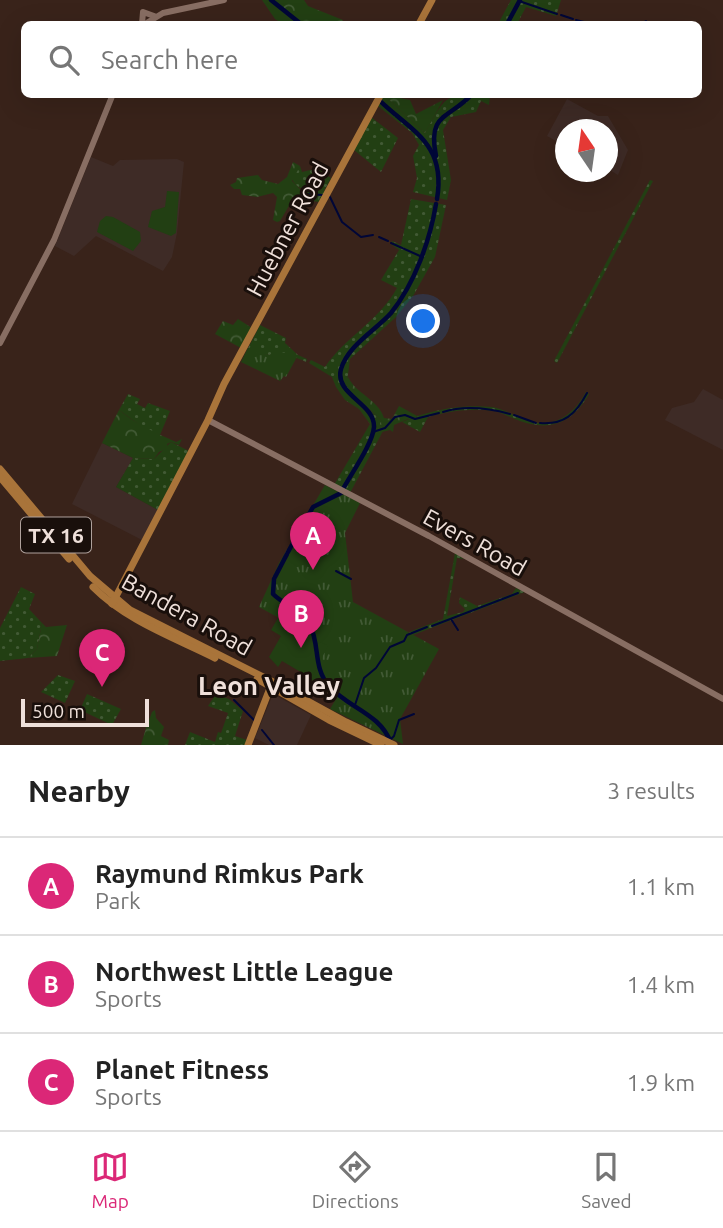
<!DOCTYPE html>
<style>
body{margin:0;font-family:Ubuntu,sans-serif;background:#f6f6f6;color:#222}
.compass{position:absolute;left:555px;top:119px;width:63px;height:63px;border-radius:50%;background:#fff;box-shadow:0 7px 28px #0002;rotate:347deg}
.scale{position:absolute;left:21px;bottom:18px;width:128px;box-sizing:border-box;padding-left:7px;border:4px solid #efe0da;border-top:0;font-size:19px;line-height:24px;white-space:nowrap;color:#efe0da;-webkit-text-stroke:5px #190f0b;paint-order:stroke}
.you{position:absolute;left:424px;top:322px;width:24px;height:24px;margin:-18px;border:5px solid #fff;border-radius:50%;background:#1a73e8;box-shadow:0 0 0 10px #1a73e833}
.badge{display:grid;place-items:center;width:46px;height:46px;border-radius:50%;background:#db2777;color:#fff;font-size:23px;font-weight:700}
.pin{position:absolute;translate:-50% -58px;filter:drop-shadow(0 2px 4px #0008)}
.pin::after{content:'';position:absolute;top:37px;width:24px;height:21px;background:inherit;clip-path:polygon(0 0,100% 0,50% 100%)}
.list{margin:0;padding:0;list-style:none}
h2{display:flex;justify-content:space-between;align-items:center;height:91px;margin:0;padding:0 28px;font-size:30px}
h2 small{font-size:23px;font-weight:400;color:#767676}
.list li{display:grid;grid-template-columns:46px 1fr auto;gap:21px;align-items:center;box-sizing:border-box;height:98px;padding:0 28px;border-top:2px solid #e0e0e0}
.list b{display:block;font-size:26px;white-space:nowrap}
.list p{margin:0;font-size:23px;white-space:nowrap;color:#767676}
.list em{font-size:23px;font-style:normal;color:#767676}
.icon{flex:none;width:38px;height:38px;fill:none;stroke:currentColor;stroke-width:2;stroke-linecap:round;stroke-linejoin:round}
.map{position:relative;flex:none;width:723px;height:745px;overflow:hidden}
.search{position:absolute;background:#fff;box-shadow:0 7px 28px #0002;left:21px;right:21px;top:21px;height:77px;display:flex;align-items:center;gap:18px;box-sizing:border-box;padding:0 24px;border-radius:10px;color:#767676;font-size:26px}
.sheet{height:385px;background:#fff}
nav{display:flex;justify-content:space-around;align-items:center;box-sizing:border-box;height:98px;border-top:2px solid #e0e0e0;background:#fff;font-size:19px;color:#767676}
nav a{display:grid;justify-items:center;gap:4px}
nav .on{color:#db2777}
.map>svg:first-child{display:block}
</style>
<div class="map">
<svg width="723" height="745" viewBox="0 0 723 745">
<defs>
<pattern id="grass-dots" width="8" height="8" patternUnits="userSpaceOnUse" patternTransform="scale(1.75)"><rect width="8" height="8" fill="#223f13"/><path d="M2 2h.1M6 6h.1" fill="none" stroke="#425a35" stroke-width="1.8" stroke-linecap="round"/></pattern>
<pattern id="forest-crowns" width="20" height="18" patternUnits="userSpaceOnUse" patternTransform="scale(1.75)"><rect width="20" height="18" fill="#223f13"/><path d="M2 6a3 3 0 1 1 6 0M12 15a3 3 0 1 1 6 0" fill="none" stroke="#425a35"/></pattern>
<pattern id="park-tufts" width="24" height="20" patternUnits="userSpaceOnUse" patternTransform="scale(1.75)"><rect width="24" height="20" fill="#223f13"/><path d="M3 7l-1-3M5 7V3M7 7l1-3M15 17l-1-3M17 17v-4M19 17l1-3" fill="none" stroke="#425a35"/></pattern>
</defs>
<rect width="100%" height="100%" fill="#39231a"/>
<g fill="#3e2b26">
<polygon points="567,99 598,116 608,116 628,150 618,175 608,169 608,130 566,130 565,146 547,136"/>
<polygon points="91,157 113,166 120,160 177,159 184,162 177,233 172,257 163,271 96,236 74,256 55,246"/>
<polygon points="703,389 723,400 723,450 665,420 672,408 694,402"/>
<polygon points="102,443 133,458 116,487 158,510 142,540 72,504"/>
<polygon points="273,694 311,715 297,745 269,745 255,738"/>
</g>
<g fill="url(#grass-dots)">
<polygon points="511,0 561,0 556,16 526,7 517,24 498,24"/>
<path d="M384 95 425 133C447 93 444 95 490 95L489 105 481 101 476 112 451 117 443 130 451 180 447 200 413 192 417 178 413 156 419 145 412 133 378 106Z"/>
<polygon points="371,117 398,138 381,172 354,150"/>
<path d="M300 166 302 172 323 167V173L331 178 324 191C310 189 299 193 292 179Z"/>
<polygon points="650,180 653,181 557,363 554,361"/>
<path d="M411 199 446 205 435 257 413 296 396 317 350 359 347 382 355 391 356 398 381 420 383 431 350 493 334 485 370 424 359 409 345 400 336 387 332 377 309 363 311 360 325 367C345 337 378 322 397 288L381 280 399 250 391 244 392 241 401 245Z"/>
<path d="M260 325 286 338 285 343 298 355 307 359 306 362C288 352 264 355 244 356Z"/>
<path d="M586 392 589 394C573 422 552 432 520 421 511 418 503 413 494 411 472 408 449 411 428 417L420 432 402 422C429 410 462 404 492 407 505 409 516 417 528 421 555 429 574 414 586 392Z"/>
<polygon points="128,394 140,399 137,404 145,408 148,403 170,411 160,435 144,428 119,410"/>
<polygon points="171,442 189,451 158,510 116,487 133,458 154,459"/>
<polygon points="455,553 464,559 457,558 447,616 463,612 465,609 459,603 460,597 477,606 512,594 516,588 525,592 413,635 409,632 443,619"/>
<polygon points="21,587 35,594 29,609 42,623 37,649 28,658 0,661 0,628"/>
<polygon points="58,675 75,681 65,703 41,692"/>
<polygon points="87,694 121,709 112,725 80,710"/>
<polygon points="216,694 229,699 243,711 235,736 247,740 245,745 185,745 190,732 215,742 218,732 221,733 228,713 208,706"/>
</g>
<g fill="url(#forest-crowns)">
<polygon points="262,0 304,0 308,6 343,20 340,24 283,24 275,19"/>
<polygon points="384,95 410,100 416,114 443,100 425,133"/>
<polygon points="293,162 300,166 292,181 300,189 326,191 320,202 293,199 280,221 277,222 273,220 277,197 273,193 257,197 242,195 240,189 234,189 230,185 236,182 237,178 258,175 262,180 278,184 287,177"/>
<polygon points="238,319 252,328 241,348 215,334 223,321 233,325"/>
<path d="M348 377C356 394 378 399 384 418L392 419 399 406 419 417 415 420 408 419 394 425 393 432 390 430 382 432 381 420 352 393 355 391 346 382Z"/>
<path d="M119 410C136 424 156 433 176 442L182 439 179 445 171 442 167 444 168 448 159 452 154 459 133 458 102 443Z"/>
<polygon points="42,623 46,627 67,625 57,656 28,658 37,649"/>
<polygon points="155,710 156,718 164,727 161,736 169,740 168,745 141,745 146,728 143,724 149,720 152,712"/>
</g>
<g fill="url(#park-tufts)">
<polygon points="248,348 263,355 270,355 273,351 298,355 286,377 284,376 280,381 241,362"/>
<polygon points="325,485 360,503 345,533 353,602 439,649 400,719 403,744 330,709 336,699 304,674 306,670 313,674 301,630 259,607 279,563"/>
</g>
<g fill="#223f13">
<polygon points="167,191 179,192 176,233 171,236 148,227 152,211 165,207"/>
<polygon points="106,216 113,217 140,232 141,241 133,251 97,232 100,221"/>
<polygon points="278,618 328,646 313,675 306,670 304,674 282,661 278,667 269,657 281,636 271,630"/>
</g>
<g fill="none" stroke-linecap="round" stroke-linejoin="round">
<g stroke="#000637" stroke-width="2">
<polyline points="519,1 557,14"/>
<polyline points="561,15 573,19"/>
<polyline points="576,20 592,24"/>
<polyline points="641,24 646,21"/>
<polyline points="303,194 323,195"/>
<polyline points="330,197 342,222 361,237 373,235"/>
<polyline points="379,237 388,241"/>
<polyline points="391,243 420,256"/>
<path d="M443 412C465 405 488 408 510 414"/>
<polyline points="514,415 536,423"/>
<path d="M540 423C564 425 576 414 587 393"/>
<polyline points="373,432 385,428 395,417 405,415 415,419 439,413"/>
<polyline points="336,571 351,579"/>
<polyline points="451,619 458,630"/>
<polyline points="432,626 518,593"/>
<polyline points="234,700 254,720"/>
<polyline points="355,705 364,678 376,668 390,647 404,641 407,635 427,627"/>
<polyline points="262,730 274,745"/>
<polyline points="391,739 394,736 399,720 414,714"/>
</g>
<g stroke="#000637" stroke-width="4.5">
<polyline points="271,0 301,24"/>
<polyline points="507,24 520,0"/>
<path d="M373 94C407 130 447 140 437 199"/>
<path d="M436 156C427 112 450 119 472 94"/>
<path d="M343 489C351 474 373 443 374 427 375 403 334 395 341 369 348 345 376 330 391 313 415 283 430 240 436 204"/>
<polyline points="288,552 313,507 341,493"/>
<polyline points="275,577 287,554"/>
<path d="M274 579 273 594C284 605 304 612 310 625 320 645 313 668 329 686 348 708 380 713 391 743"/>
</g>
<g stroke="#886e63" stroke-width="6">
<polyline points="142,24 143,12 154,16"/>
<polyline points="145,24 163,13 224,0"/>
<polyline points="0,343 54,240 113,94"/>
<polyline points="208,420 429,536 723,699"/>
</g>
<g stroke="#a9743a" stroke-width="7">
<polyline points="419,24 432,0"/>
<polyline points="0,469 90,576 130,610 273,682 346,722 394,745"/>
<polyline points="0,477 69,559"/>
<path d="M93 587C127 621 173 637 215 658"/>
<polyline points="112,604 208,420 224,384 381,94"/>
<polyline points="257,679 329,720 381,745"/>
<polyline points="248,745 272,683"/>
</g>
</g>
<g text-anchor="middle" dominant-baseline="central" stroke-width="6" stroke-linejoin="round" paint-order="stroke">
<rect fill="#190f0b" stroke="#afa19c" stroke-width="2" x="21" y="517.5" width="70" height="35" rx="5"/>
<g font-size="21" font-weight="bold" fill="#efe0da">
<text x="56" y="535">TX 16</text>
</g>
<g font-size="23" fill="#efe0da" stroke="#190f0b">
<text transform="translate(287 229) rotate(-62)">Huebner Road</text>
<text transform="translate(475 542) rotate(29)">Evers Road</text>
<text transform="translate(187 614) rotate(29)">Bandera Road</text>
</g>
<g font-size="26" font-weight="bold" fill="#efe0da" stroke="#190f0b">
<text x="269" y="685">Leon Valley</text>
</g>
</g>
</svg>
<svg class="compass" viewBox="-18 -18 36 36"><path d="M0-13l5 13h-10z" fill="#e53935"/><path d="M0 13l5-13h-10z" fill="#767676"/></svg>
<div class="scale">500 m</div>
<div class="you"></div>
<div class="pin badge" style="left:313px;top:570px">A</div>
<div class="pin badge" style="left:301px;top:648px">B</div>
<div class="pin badge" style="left:102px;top:687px">C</div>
<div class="search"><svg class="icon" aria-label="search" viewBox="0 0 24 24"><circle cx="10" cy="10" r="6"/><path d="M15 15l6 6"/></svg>Search here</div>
</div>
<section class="sheet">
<h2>Nearby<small>3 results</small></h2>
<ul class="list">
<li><span class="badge">A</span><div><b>Raymund Rimkus Park</b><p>Park</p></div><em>1.1 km</em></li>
<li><span class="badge">B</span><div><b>Northwest Little League</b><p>Sports</p></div><em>1.4 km</em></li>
<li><span class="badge">C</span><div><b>Planet Fitness</b><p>Sports</p></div><em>1.9 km</em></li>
</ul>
</section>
<nav>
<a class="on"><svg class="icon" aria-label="map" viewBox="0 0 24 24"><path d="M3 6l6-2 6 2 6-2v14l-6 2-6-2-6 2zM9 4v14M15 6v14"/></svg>Map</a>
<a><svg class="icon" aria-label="directions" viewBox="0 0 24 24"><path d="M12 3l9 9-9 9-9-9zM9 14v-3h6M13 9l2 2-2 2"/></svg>Directions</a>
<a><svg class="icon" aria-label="saved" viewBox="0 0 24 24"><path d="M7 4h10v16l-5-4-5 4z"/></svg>Saved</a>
</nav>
